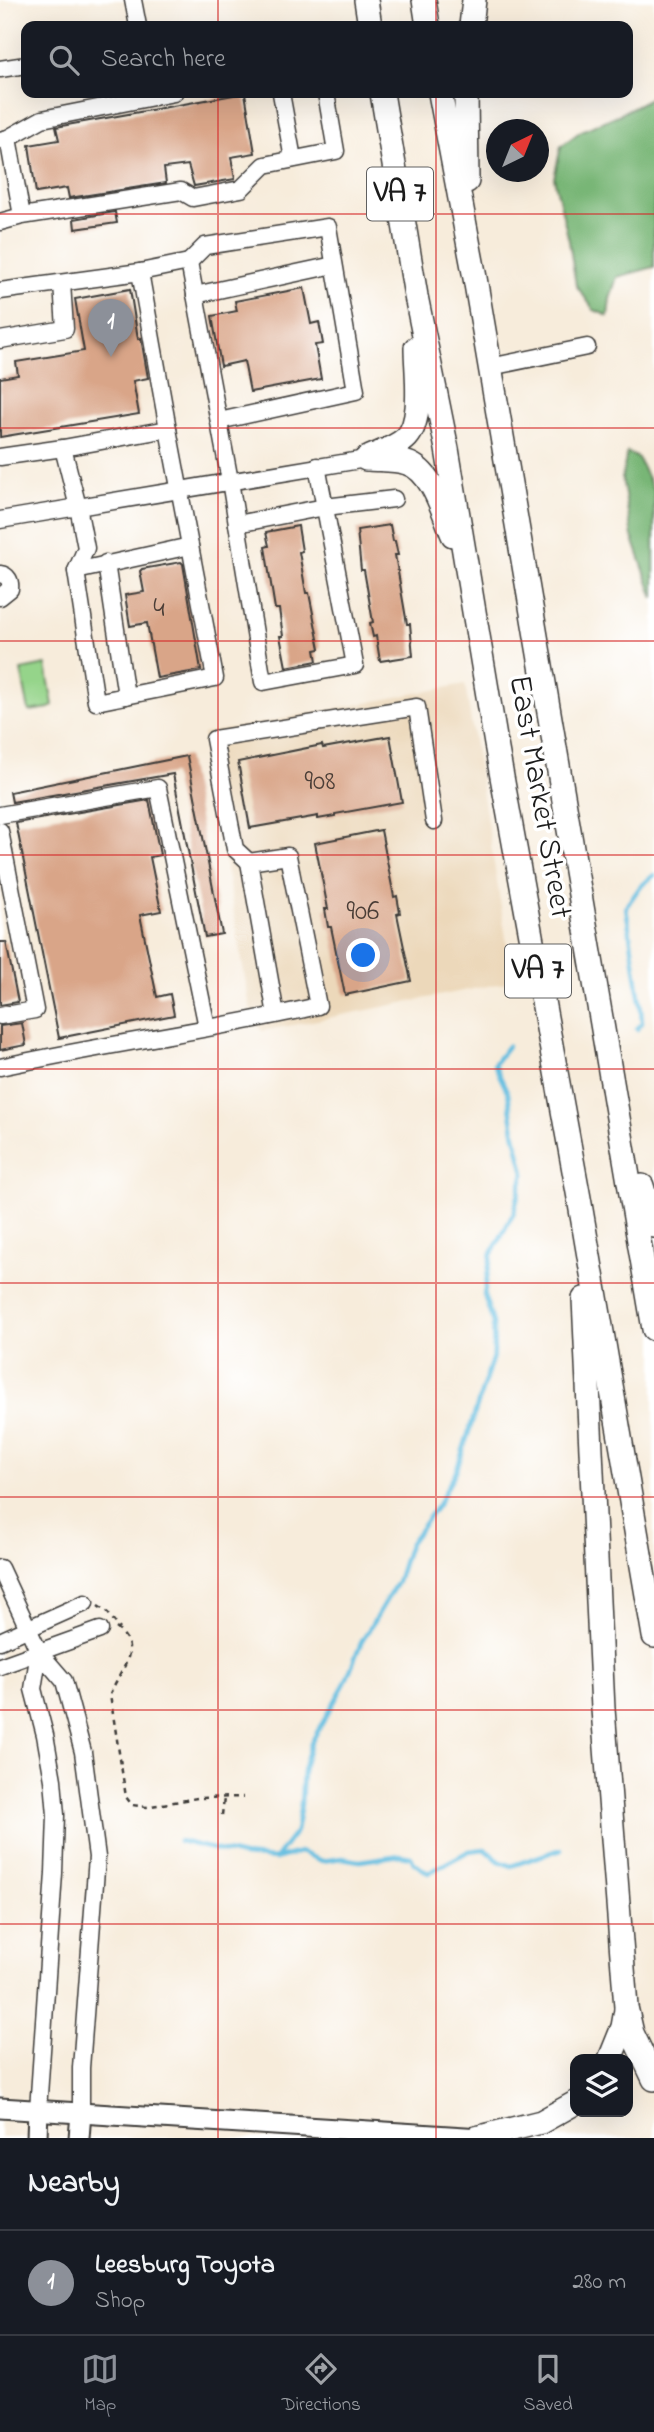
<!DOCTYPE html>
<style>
body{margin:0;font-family:"Indie Flower",sans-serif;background:#20242c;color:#f1f3f6}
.controls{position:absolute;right:21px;bottom:21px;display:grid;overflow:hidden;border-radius:14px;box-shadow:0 7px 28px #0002}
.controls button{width:63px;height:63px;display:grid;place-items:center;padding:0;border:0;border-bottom:2px solid #363941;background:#171b24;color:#f1f3f6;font:35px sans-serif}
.compass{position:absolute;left:486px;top:119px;width:63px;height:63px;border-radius:50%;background:#171b24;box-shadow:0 7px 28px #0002;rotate:43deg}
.you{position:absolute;left:364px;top:956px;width:24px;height:24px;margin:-18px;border:5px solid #fff;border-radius:50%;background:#1a73e8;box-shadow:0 0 0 10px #1a73e833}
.badge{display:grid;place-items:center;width:46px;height:46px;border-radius:50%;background:#8c9099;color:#fff;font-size:23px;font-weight:700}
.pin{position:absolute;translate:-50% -58px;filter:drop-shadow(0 2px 4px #0008)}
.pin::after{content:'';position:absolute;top:37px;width:24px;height:21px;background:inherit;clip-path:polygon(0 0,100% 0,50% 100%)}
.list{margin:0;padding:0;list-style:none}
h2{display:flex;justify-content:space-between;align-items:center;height:91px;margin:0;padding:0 28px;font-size:30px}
h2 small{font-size:23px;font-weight:400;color:#9ea1a6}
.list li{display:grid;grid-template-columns:46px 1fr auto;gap:21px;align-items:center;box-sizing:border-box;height:105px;padding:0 28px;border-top:2px solid #363941}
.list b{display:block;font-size:26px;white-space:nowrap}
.list p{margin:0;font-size:23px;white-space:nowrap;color:#9ea1a6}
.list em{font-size:23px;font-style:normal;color:#9ea1a6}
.icon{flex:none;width:38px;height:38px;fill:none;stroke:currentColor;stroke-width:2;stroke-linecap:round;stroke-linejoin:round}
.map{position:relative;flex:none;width:654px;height:2138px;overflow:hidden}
.search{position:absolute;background:#171b24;box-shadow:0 7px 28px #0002;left:21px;right:21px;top:21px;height:77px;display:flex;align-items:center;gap:18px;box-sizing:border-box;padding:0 24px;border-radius:14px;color:#9ea1a6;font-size:26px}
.sheet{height:196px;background:#171b24}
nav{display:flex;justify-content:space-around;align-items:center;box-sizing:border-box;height:98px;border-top:2px solid #363941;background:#171b24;font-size:19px;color:#9ea1a6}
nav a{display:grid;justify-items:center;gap:4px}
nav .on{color:#8c9099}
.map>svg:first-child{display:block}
</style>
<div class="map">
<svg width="654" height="2138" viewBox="0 0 654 2138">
<rect width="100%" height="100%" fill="#fff"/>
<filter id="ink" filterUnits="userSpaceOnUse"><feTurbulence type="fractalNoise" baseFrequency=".0143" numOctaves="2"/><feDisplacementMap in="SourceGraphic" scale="14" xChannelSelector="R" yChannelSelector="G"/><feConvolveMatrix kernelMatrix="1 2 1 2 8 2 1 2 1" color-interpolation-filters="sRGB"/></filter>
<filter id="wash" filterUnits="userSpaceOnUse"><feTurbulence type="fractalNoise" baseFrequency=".00686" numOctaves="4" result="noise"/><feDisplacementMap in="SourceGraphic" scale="28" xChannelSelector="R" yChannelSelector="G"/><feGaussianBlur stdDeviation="1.57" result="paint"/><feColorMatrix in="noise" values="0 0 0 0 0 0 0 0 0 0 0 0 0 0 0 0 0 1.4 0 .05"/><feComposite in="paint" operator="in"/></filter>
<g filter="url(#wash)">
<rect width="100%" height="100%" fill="#f7ecdb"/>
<polygon fill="#ecd8ba" points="465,684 513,981 262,1031 252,1019 203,734"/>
<polygon fill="#95d48a" stroke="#587853" stroke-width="2" points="46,665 53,705 49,708 29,711 21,670"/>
<g fill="#78b676" stroke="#4a6949" stroke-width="2">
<polygon points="654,96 654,267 617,277 610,299 608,316 594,310 576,285 569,241 554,178 561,146 581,131 618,115"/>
<polygon points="627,452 638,458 654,491 654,599 632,536 622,478"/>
</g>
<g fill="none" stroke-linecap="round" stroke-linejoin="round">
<g stroke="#63bee0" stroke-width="4.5">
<polyline points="637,1029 642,1023 641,1009 626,907 640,887 654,875"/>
<polyline points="179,1841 243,1856 275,1859 300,1852 322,1861 342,1858 360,1861 400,1855 411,1857 414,1863 428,1873 469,1851 485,1849 499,1861 511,1866 561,1849"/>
<polyline points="275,1859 296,1831 301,1804 303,1771 311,1743 345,1683 361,1643 397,1582 409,1544 438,1505 457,1469 494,1353 493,1323 484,1295 491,1255 514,1212 524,1173 514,1131 508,1093 494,1064 508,1046"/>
</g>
</g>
<g id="blocks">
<g fill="#d9a588">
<polygon points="245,93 255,153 231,157 235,179 194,186 188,165 164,168 166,183 69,198 67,188 36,193 29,145 59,140 56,127"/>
<polygon points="115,212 117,223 75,229 74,219"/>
<polygon points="304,288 311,324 319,322 323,344 315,345 321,379 250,392 244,361 221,366 212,316 237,311 235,301"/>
<polygon points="130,289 138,339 141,338 148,378 133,381 139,414 0,437 0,378 18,375 16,362 84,351 75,299"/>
<polygon points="390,525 393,541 395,541 398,555 395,555 407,624 410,624 413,656 380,661 376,636 373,637 370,623 373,622 364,570 361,570 357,530"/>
<polygon points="298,526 302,551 299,552 306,593 309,593 320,649 315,650 317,661 286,667 280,636 283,636 279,609 275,609 265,547 269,546 266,532"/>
<polygon points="181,562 183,564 201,670 157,678 147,623 130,626 125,595 144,592 140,571 142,569"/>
<polygon points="390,736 402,802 335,814 335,816 318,819 318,816 250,828 238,762 322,745 323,748"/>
<polygon points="187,756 222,934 205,937 173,774 12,802 10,792"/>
<polygon points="149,800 160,855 150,857 161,911 140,915 157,997 170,994 174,1015 59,1038 16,823"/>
<polygon points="381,830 394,897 397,896 400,913 397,914 411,981 345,995 331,927 328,927 325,909 328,909 315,843"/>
<polygon points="0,942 6,942 18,1002 0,1005"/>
<polygon points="22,1023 26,1045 0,1050 0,1026"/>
</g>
</g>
</g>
<g filter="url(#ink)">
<use href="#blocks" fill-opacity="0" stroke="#3d3b39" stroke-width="2"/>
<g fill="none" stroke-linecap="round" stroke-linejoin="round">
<g stroke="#3d3b39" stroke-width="19">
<g id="minor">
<polyline points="133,0 138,26"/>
<polyline points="0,69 26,65"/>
<polyline points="281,93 293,159"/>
<polyline points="8,138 22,216"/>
<polyline points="0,140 8,138 42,119 174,93"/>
<polyline points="0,222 22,216 181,191 193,198 241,189 265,165 336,151 326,93"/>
<polyline points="189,262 205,246 328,227 356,391 219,421"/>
<polyline points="140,272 189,262 230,481 263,682 355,665 317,466"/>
<polyline points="0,291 140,272 168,429 63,448 0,457"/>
<polyline points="195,295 334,265"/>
<polyline points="0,340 65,329 62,283"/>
<polyline points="490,367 587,347"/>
<polyline points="63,448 78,507 86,548 76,571 96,702 215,678 168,429"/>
<polyline points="0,520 366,459"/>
<polyline points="237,524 325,507 394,499"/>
<polyline points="106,563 126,696"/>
<polyline points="76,571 190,546"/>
<path d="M0 574C8 575 11 581 10 589L0 597"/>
<polyline points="0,815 158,788 207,1027"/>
<polyline points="0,831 35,1010 0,1016"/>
<polyline points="249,862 235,849 214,739 417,707 434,821"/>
<path d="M0 1067C105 1044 212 1030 318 1006L288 856 249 862 276 1015"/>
<polyline points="0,1568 39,1652 64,1681 83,1752 97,1857 81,2068 81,2113"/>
<polyline points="0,1641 85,1603"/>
<polyline points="0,1666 100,1630"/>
<polyline points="38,2110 54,1873 56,1815 53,1780 45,1735 33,1689 39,1652"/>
</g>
</g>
<g stroke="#3d3b39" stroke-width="23">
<g id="major">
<polyline points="0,2108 481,2138"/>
<polyline points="37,2138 38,2110"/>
<polyline points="79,2138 81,2113"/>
</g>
</g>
<g stroke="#3d3b39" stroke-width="26">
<g id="highway">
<polyline points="366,0 370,26"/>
<polyline points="424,0 428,26"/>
<polyline points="471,26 474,0"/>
<polyline points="382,93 416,296 447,449 496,744 579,1198 654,1636"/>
<polyline points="440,93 475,278 654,1329"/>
<polyline points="466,93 467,181"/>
<path d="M366 459C378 453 395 448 405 439 424 423 416 372 416 348"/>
<path d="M369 459C381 460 395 459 407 463 433 471 443 513 453 535"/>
<polyline points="642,1186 654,1226"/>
<polyline points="584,1299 603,1709 626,2007 632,2033 654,2079"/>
<polyline points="610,2059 623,2027 626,2010"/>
<polyline points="476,2138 541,2122 575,2103"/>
</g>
</g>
<g stroke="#3d3b39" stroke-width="2.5" stroke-dasharray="5 5" stroke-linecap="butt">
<polyline points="98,1606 108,1613 120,1629"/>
<path d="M116 1628C145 1650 118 1671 110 1695L126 1797 132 1805 146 1807 197 1798 243 1797"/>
<polyline points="222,1815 224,1798"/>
</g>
<use href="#minor" stroke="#fff" stroke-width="16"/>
<use href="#major" stroke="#fff" stroke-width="19"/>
<use href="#highway" stroke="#fff" stroke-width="23"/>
</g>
</g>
<path fill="none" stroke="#d62828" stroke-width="2" stroke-opacity="0.55" d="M218 0V26M436 0V26M218 93V2138M436 93V2138M0 214H654M0 428H654M0 641H654M0 855H654M0 1069H654M0 1283H654M0 1497H654M0 1710H654M0 1924H654"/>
<g text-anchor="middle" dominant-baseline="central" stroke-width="7" stroke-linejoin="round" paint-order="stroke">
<g font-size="28" fill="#4b3e37">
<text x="159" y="609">4</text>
<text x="320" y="782">908</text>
<text x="363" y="912">906</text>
</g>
<g fill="#fff" stroke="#606060" stroke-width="2">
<rect x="367" y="167.5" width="66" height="53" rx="5"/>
<rect x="505" y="944.5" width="66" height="53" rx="5"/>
</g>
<g font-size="30" font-weight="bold" fill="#1c1c1c">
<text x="400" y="194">VA 7</text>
<text x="538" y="971">VA 7</text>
</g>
<g font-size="32" fill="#1c1c1c" stroke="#fff">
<text transform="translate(539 797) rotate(80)">East Market Street</text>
</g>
</g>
</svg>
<div class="controls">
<button><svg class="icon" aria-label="layers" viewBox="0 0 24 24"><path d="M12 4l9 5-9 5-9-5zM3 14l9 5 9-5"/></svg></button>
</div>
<svg class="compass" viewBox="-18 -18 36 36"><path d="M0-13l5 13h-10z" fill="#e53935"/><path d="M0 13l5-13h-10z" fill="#9ea1a6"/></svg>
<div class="you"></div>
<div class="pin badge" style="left:111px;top:357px">1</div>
<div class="search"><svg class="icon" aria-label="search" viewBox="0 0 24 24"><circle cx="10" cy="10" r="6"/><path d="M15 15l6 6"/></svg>Search here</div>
</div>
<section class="sheet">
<h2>Nearby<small></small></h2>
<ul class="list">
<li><span class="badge">1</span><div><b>Leesburg Toyota</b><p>Shop</p></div><em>280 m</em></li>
</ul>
</section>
<nav>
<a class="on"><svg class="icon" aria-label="map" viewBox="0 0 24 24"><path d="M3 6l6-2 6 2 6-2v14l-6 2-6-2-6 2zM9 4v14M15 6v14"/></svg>Map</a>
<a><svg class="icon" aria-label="directions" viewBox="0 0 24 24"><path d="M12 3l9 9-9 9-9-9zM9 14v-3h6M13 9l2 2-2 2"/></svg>Directions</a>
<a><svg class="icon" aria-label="saved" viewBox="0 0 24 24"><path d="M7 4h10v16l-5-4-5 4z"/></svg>Saved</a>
</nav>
